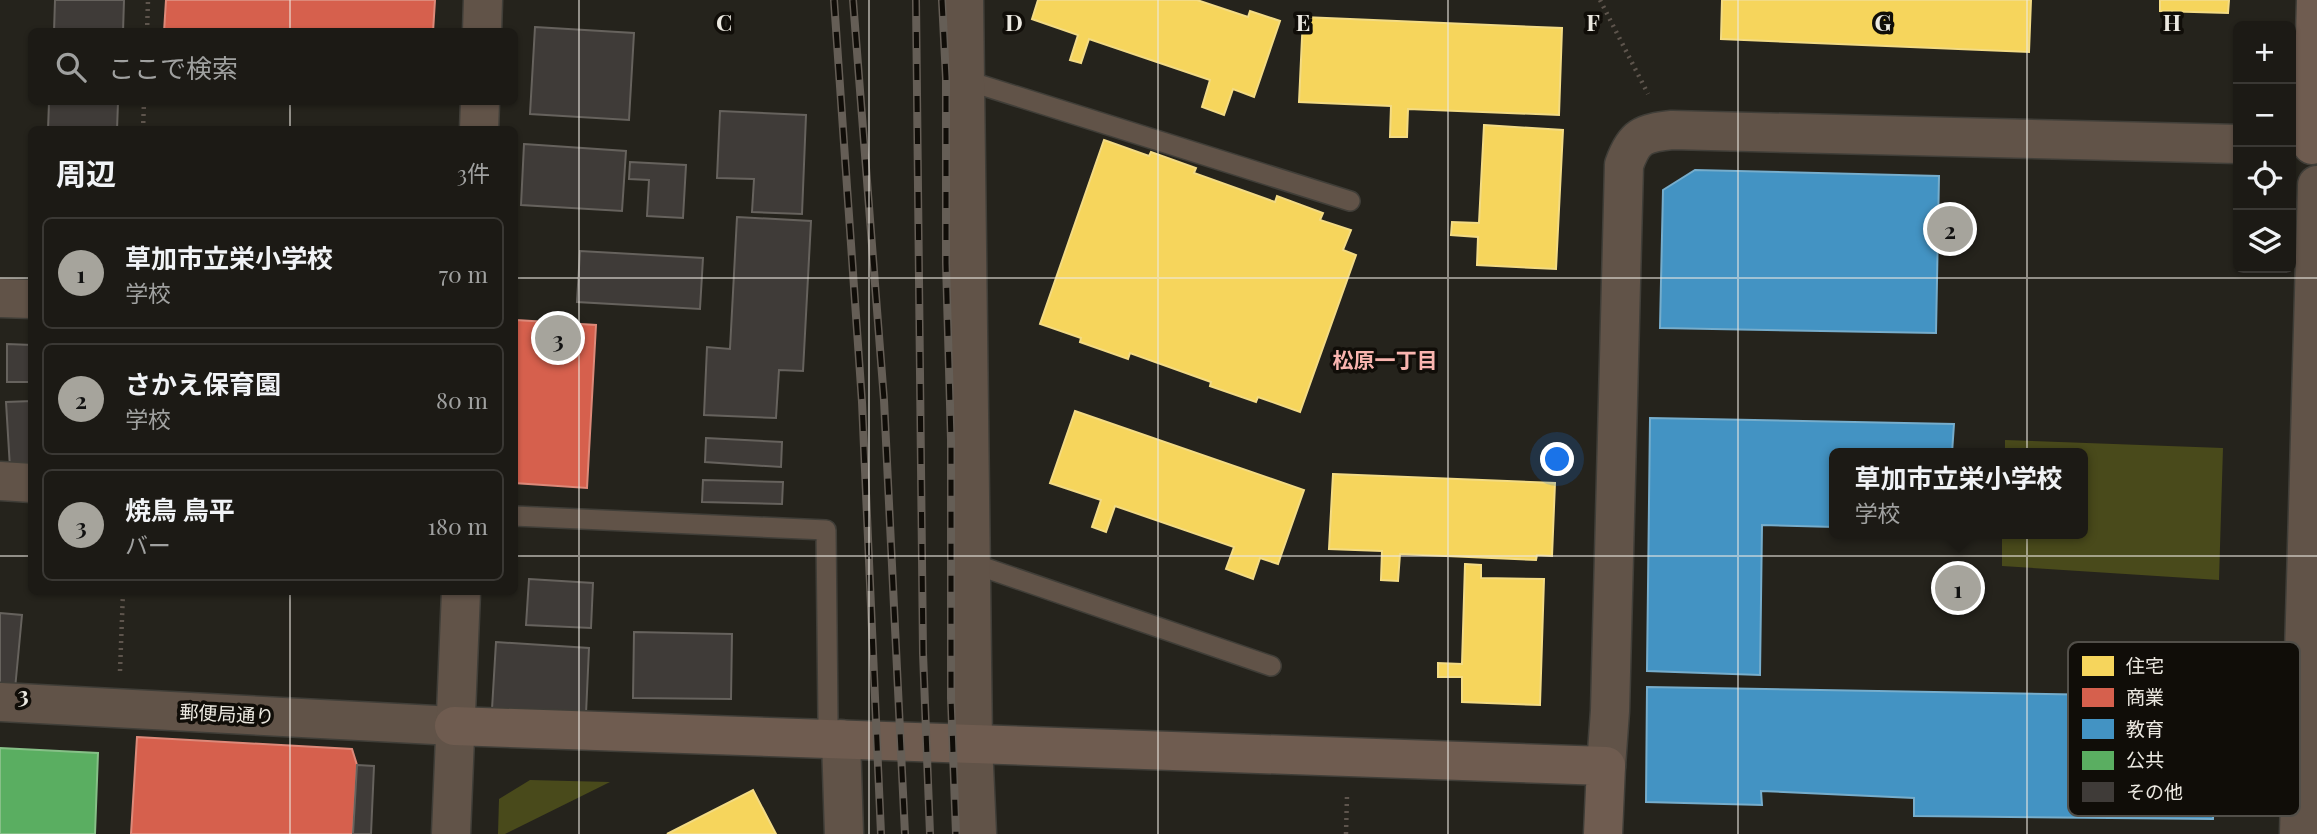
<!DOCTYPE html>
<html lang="ja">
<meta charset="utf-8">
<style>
body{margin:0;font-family:"Playfair Display","Noto Sans JP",serif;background:#25231e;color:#f1f3f6}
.controls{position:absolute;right:21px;top:21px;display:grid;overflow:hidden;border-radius:10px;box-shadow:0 2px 5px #0004}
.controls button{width:63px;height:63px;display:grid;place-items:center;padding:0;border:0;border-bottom:2px solid #3a3834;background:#1c1a15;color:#f1f3f6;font:35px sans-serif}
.you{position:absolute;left:1558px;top:460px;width:24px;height:24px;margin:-18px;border:5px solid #fff;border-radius:50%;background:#1a73e8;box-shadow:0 0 0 10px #1a73e833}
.badge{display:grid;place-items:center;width:46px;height:46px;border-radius:50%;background:#a6a49c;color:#111;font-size:23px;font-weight:700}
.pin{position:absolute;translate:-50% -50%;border:4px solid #fff;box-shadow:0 2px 7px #0006}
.popup{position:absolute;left:1829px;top:448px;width:259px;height:91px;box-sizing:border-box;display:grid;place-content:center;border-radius:10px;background:#1c1a15;filter:drop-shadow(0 2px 5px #0005);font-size:23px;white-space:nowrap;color:#a0a1a0}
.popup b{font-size:26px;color:#f1f3f6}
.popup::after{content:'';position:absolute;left:50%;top:100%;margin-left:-14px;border:14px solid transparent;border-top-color:#1c1a15}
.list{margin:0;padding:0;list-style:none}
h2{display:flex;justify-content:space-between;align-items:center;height:91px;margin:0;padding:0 28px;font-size:30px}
h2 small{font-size:23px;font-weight:400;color:#a0a1a0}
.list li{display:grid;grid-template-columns:46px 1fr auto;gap:21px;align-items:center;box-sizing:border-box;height:112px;margin:0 14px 14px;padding:0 14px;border:2px solid #3a3834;border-radius:10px}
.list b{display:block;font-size:26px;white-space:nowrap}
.list p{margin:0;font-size:23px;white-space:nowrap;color:#a0a1a0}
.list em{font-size:23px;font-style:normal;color:#a0a1a0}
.icon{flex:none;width:38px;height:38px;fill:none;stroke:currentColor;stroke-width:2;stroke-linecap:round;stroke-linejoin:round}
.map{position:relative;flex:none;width:2317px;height:834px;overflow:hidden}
.search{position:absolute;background:#1c1a15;box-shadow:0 2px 5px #0004;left:28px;top:28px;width:490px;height:77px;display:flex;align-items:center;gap:18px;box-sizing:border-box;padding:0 24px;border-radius:10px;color:#a0a1a0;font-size:26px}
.panel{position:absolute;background:#1c1a15;box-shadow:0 2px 5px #0004;left:28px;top:126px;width:490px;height:469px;border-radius:10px}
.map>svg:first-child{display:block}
</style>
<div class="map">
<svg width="2317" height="834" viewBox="0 0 2317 834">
<rect width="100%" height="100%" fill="#25231c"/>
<g fill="#494a1b">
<polygon points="2005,440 2223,448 2219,580 2002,566 2002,534 2082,534 2082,453 2005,453"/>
<polygon points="530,780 610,782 505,834 498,834 499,799"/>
</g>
<g fill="#f6d55c" stroke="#f3db84" stroke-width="2">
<polygon points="1038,0 1197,0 1248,17 1250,11 1280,21 1254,97 1233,89 1224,115 1202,107 1210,80 1089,39 1081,63 1070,60 1078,35 1032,19"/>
<polygon points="1722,0 2031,0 2029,52 1721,39"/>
<polygon points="2160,0 2229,0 2228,13 2160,11"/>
<polygon points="1303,17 1562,28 1559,115 1408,109 1407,137 1390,137 1391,106 1299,102"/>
<polygon points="1484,125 1563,130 1556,269 1477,265 1478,237 1451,235 1452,222 1479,223"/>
<polygon points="1104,140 1149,156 1151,152 1196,168 1194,173 1275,202 1277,196 1323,213 1320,220 1351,230 1343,250 1356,255 1300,412 1258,397 1256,402 1210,386 1211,382 1130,353 1128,359 1080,342 1081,338 1040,324"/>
<polygon points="1075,411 1304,490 1278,564 1260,558 1253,579 1226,569 1234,547 1115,506 1106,532 1092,527 1101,500 1050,483"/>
<polygon points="1333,474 1555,483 1552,556 1537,555 1536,560 1400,554 1398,581 1381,580 1382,551 1329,549"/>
<polygon points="1465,564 1481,565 1481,578 1544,579 1540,705 1462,702 1462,677 1438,677 1438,663 1462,664"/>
<polygon points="753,790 776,834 667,834"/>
</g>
<g fill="#d6604d" stroke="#dd8979" stroke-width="2">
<polygon points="166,0 435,0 433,32 164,32"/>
<polygon points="516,320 596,325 587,488 514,483"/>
<polygon points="137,737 352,749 357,765 353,834 131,834"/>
</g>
<g fill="#4393c3" stroke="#76adcc" stroke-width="2">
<polygon points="1695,170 1939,176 1936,333 1660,328 1663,190"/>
<polygon points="1650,418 1954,424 1952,453 1834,453 1834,527 1762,525 1760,675 1647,671"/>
<polygon points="1647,687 2218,697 2213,819 1914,816 1914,798 1761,791 1762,805 1646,802"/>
</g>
<polygon fill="#5aae61" stroke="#86c087" stroke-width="2" points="0,748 98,753 95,834 0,834"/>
<g fill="#3f3b38" stroke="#66625d" stroke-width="2">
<polygon points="55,0 124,0 123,32 54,32"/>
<polygon points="535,27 634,33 629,120 530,114"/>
<polygon points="49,102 118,102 117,130 48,130"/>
<polygon points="720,111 806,115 802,214 752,212 754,179 717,178"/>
<polygon points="524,144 626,151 622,211 521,205"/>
<polygon points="630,162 686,165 683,218 647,216 649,180 629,179"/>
<polygon points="737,217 811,221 803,371 779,370 776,418 704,415 707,347 730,349"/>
<polygon points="580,251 703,258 700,309 577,302"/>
<polygon points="7,344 32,345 32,382 7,382"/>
<polygon points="32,401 32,467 10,468 6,402"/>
<polygon points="706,438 782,442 781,467 705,462"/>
<polygon points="703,480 783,482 782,504 702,502"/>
<polygon points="529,579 593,583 591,628 526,625"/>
<polygon points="0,613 22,615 15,689 0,688"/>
<polygon points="634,632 732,634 731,699 633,698"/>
<polygon points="496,642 589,648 586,714 492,709"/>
<polygon points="357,765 374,766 371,834 353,834"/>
</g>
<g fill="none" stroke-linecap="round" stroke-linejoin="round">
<g stroke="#403e38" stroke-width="22">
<g id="lane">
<polyline points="965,80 1350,201"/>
<polyline points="514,516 826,530 828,721"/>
<polyline points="971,563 1271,666"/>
</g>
</g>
<g stroke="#403e38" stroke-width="41">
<g id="street">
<polyline points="964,0 973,744 977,834"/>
<polyline points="482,32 483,0"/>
<polyline points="479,130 480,102"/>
<polyline points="0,298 32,299"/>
<polyline points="0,481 32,483"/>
<polyline points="0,702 454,726"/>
<polyline points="841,739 844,834"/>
<path d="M1606 766 1610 711 1624 165C1634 136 1643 133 1672 130L2238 144"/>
<polyline points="451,834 461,592"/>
<polyline points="2299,834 2317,185"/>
</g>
</g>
<g stroke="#403e38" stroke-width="41">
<g id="secondary">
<polyline points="2312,145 2316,0"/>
<polyline points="454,726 1606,766 1603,834"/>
</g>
</g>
<g stroke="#5e554d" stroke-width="4.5" stroke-dasharray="2 5" stroke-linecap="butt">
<polyline points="1600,0 1648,94"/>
<polyline points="147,32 148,0"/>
<polyline points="143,130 144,102"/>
<polyline points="120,671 123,592"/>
<polyline points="1346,834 1347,796"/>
</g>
<use href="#lane" stroke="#615348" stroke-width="19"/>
<use href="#street" stroke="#615348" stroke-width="38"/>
<use href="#secondary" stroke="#6f5c50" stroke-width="38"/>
<g stroke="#655e56" stroke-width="8">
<g id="rail">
<polyline points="834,0 862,402 881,834"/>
<polyline points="853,0 884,400 905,834"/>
<polyline points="916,0 923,653 930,834"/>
<polyline points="942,0 946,78 946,263 951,440 951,698 956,834"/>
</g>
</g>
<use href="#rail" stroke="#100d08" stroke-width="5" stroke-dasharray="16" stroke-linecap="butt"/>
</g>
<path fill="none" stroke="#ece9e1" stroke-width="2" stroke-opacity="0.55" d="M290 0V32M579 0V834M869 0V834M1158 0V834M1448 0V834M1738 0V834M2027 0V834M290 102V130M0 278H32M514 278H2317M0 556H32M514 556H2317M290 592V834"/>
<g text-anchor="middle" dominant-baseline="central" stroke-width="7" stroke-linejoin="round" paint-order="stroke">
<g font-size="19" fill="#ece9e1" stroke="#100d08">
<text transform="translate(227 713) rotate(3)">郵便局通り</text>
</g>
<g font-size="21" font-weight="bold" fill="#f9b5af" stroke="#100d08">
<text x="1385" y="359">松原一丁目</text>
</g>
</g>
<rect x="2068" y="642" width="232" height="174" rx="10" fill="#100d08" stroke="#524f49" stroke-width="2"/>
<rect x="2082" y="656" width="32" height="20" fill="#f6d55c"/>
<rect x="2082" y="688" width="32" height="19" fill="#d6604d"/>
<rect x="2082" y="719" width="32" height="20" fill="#4393c3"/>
<rect x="2082" y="751" width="32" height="19" fill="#5aae61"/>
<rect x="2082" y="782" width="32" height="20" fill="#3f3b38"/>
<g font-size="19" fill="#ece9e1">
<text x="2126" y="673">住宅</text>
<text x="2126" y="704">商業</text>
<text x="2126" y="736">教育</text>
<text x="2126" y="767">公共</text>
<text x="2126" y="799">その他</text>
</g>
<g font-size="23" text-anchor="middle" font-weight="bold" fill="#ece9e1" stroke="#100d08" stroke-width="7" stroke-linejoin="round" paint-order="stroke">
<text x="724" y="31">C</text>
<text x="1014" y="31">D</text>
<text x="1303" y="31">E</text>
<text x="1593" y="31">F</text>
<text x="1883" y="31">G</text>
<text x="2172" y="31">H</text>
<text x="23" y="703">3</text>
</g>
</svg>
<div class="controls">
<button>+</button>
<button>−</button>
<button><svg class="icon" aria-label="locate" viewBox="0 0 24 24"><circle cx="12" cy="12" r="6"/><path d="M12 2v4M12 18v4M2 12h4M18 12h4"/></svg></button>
<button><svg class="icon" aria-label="layers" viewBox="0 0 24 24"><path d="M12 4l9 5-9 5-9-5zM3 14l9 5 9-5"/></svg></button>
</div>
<div class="you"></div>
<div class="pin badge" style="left:1958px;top:588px">1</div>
<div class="popup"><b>草加市立栄小学校</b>学校</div>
<div class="pin badge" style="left:1950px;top:229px">2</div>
<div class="pin badge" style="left:558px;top:338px">3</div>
<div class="search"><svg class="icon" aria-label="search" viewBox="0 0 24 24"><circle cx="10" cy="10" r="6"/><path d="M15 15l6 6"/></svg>ここで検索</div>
<section class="panel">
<h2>周辺<small>3件</small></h2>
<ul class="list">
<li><span class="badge">1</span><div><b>草加市立栄小学校</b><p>学校</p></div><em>70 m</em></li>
<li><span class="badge">2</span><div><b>さかえ保育園</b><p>学校</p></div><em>80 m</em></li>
<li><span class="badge">3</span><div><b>焼鳥 鳥平</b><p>バー</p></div><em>180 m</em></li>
</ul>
</section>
</div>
